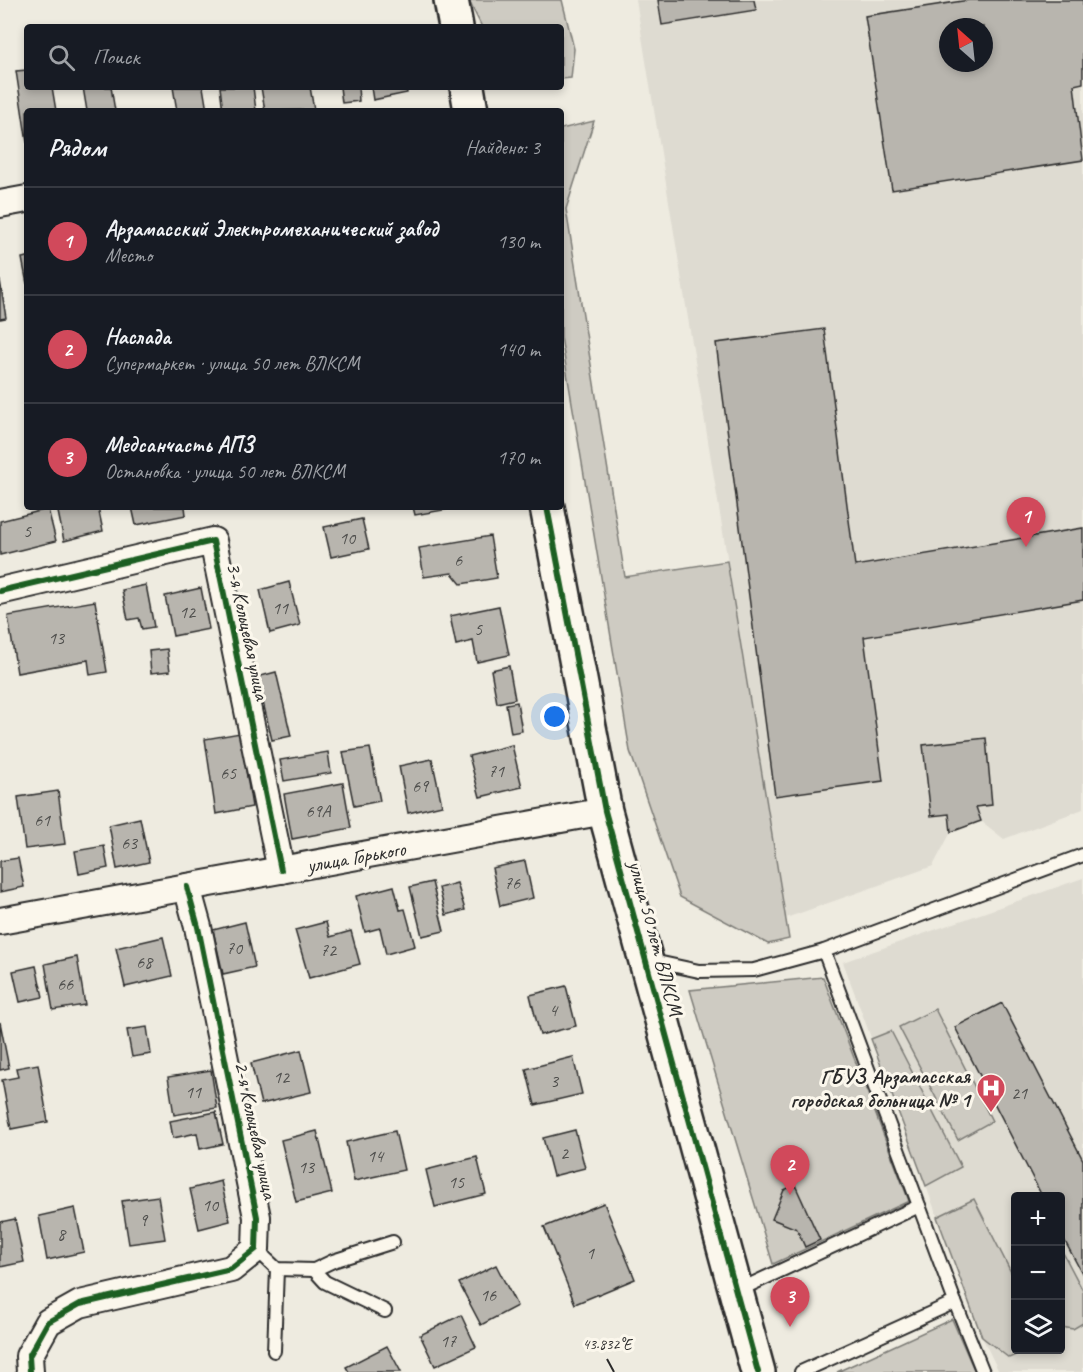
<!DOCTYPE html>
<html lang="ru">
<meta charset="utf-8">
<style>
body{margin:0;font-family:Caveat,sans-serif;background:#242831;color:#f1f3f6}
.controls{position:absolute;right:18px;bottom:18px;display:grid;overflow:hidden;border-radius:6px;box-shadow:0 3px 9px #0003}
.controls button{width:54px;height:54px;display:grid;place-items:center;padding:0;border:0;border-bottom:2px solid #363941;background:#171b24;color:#f1f3f6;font:30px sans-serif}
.compass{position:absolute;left:939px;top:18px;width:54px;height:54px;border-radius:50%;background:#171b24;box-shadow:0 3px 9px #0003;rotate:333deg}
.you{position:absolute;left:555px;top:717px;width:21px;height:21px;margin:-15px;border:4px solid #fff;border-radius:50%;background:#1a73e8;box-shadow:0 0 0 9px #1a73e833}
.badge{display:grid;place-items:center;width:39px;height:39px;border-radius:50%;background:#d1495b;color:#fff;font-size:20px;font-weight:700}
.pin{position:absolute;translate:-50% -50px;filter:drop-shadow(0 2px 3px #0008)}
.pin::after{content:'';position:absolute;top:32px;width:21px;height:18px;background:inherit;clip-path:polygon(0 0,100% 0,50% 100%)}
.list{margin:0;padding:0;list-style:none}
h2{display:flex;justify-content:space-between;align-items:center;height:78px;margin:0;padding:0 24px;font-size:26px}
h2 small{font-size:20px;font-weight:400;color:#9ea1a6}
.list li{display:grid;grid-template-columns:39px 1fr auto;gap:18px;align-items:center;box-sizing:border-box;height:108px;padding:0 24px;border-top:2px solid #363941}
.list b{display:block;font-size:22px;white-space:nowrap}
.list p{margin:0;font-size:20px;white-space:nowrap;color:#9ea1a6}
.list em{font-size:20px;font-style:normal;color:#9ea1a6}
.icon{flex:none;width:33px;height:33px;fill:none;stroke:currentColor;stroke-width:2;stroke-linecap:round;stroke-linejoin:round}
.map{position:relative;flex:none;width:1083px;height:1372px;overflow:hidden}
.search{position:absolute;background:#171b24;box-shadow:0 3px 9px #0003;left:24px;top:24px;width:540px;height:66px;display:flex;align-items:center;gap:15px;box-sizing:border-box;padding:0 21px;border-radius:6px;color:#9ea1a6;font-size:22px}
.panel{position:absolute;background:#171b24;box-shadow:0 3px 9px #0003;left:24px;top:108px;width:540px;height:402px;border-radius:6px}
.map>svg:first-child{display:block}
</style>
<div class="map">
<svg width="1083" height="1372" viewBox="0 0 1083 1372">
<rect width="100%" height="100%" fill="#eeebe0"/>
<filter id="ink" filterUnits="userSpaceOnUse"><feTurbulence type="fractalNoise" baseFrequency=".0167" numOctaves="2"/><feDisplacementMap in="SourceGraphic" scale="12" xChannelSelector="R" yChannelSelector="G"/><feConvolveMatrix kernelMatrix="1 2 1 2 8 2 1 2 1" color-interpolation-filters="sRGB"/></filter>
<g filter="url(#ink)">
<g fill="#dedbd1" fill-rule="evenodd">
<path d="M636 0H1083V809L1004 839 981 821 951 832 933 866 786 918ZM948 27H984V63H948Z"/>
<path d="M1083 878V1372H999L982 1337 843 962ZM1016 1196H1060V1350H1016Z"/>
</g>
<g fill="#cecbc2" stroke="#7c7b76" stroke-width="1.5">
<polygon points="471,0 562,0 574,49 571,78 561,79 561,27 482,27 469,1"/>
<polygon points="594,121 566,209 625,577 727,561 789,939 768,944 680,897 630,751 561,337 561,129"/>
<polygon points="823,977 909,1201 773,1264 690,990"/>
<polygon points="935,1009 992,1121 958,1140 899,1027"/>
<polygon points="891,1031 961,1167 926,1186 871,1039"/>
<polygon points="974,1199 1015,1280 1016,1350 1027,1350 1009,1358 982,1337 937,1217"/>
<polygon points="1061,1249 1083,1291 1083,1323 1073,1329 1061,1327"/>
<polygon points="952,1319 975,1372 837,1372"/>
</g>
<g fill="#b8b5ae" stroke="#2b2b2b" stroke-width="1.5" fill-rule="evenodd">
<polygon points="658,0 754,0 756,10 662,25"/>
<path d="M969 0H1083V83L1074 85 1083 160 892 190 865 16ZM948 27H984V63H948Z"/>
<polygon points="27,70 27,87 52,87 56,111 27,111 27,143 16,71"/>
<polygon points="83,87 111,87 115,111 87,111"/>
<polygon points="173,87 203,87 207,111 177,111"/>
<polygon points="220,87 253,87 256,111 223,111"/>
<polygon points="261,87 310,87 314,110 265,111"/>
<polygon points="340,87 358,87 359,101 342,103"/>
<polygon points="371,87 406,87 407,93 373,100"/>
<polygon points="27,257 27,284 22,258"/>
<polygon points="0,280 6,318 0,319"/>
<polygon points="824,329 855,566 1083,528 1083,600 864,637 883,781 775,796 716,343"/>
<polygon points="57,507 98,507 103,531 64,541"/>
<polygon points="132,507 185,507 186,515 136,525"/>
<polygon points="413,507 460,507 415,515"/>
<polygon points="48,509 56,541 0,555 0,521"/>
<polygon points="362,519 369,549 331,557 324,527"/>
<polygon points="490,536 497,578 461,584 452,573 424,577 419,548"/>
<polygon points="289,582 300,625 270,633 260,590"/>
<polygon points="146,585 154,627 142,629 139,618 128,620 122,590"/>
<polygon points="201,588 209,629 173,636 165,596"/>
<polygon points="95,601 107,672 90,675 88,660 17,673 8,616"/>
<polygon points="499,606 509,655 477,662 473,641 456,645 450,616"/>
<polygon points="167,649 170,671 151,673 149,651"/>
<polygon points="509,666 515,699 497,703 491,670"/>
<polygon points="276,672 291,736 272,740 257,677"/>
<polygon points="517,702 522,731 511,733 506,704"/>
<polygon points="240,733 252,807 216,814 205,739"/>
<polygon points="986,738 992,805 976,807 981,821 951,832 949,814 931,816 923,745"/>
<polygon points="512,745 522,787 480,797 469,756"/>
<polygon points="370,748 380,801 354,806 343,752"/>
<polygon points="328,752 331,773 284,781 280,760"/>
<polygon points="432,759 442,805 408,813 399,766"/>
<polygon points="343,783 351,828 292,839 284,794"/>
<polygon points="58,791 65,844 25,849 18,797"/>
<polygon points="140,818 149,862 117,869 109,825"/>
<polygon points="104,846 108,868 79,874 75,851"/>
<polygon points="18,858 24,887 0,892 0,861"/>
<polygon points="525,861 533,898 500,906 492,868"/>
<polygon points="432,882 444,931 422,936 410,887"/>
<polygon points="457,883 465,910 446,915 439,888"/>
<polygon points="394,886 400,910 405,909 415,946 386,954 380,928 365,932 356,896"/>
<polygon points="245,922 255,967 223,974 213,930"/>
<polygon points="326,922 330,937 351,931 360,964 309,978 295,930"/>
<polygon points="163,937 172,976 125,987 116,948"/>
<polygon points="77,957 85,1005 53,1010 45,964"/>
<polygon points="36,966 43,997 20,1002 13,971"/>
<polygon points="566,986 576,1026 540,1035 530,995"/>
<polygon points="1002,1003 1083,1160 1083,1275 1060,1232 1060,1196 1042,1196 955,1027"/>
<polygon points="0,1022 9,1068 0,1070"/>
<polygon points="147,1027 151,1054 132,1057 127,1030"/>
<polygon points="301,1050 311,1092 261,1104 251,1063"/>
<polygon points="573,1057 582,1094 535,1105 526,1069"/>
<polygon points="38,1064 48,1122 11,1129 2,1080 18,1077 16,1068"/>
<polygon points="211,1070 217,1108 174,1115 168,1077"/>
<polygon points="216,1112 223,1144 200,1149 197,1133 173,1138 170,1121"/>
<polygon points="575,1130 585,1168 553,1176 543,1138"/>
<polygon points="317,1131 332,1193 296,1202 281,1140"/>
<polygon points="395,1131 404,1170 354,1181 346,1142"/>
<polygon points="477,1157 486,1194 435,1207 426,1170"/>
<polygon points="221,1181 230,1221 199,1229 190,1189"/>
<polygon points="795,1185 820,1240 805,1247 797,1229 772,1219 784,1190"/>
<polygon points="158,1196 165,1239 129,1244 122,1201"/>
<polygon points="604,1203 635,1279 575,1304 544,1227"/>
<polygon points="75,1208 84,1252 47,1260 39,1216"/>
<polygon points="15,1219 24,1262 0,1267 0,1222"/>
<polygon points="496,1265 517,1306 481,1325 459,1283"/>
<polygon points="461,1315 476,1347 435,1366 420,1335"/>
<polygon points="387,1346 401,1372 349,1372 346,1367"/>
</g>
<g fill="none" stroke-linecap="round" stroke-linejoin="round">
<g stroke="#2b2b2b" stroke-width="16">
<g id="lane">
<polyline points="648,960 699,971 754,970 824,951 1083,855"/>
<polyline points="256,1249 277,1269 314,1270"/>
<polyline points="737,1291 919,1206"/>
<polyline points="955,1302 983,1372"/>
<polyline points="385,1311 325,1282 314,1270 333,1261 393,1242"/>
<polyline points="274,1351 277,1269"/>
<polyline points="801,1372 955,1302 824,951"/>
</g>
</g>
<g stroke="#2b2b2b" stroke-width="30">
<g id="street">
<polyline points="0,204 27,199"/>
<polyline points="0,591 213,541 281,870"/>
<polyline points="0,921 605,811"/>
<polyline points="30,1372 29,1356 48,1322 80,1304 231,1269 256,1249 257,1217 198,927 187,887"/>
</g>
</g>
<g stroke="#2b2b2b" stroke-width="38">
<g id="secondary">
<polyline points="451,0 456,27"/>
<polyline points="467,87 471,111"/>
<polyline points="547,507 605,811 758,1372"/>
</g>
</g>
<use href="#lane" stroke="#fbf7ec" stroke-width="12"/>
<use href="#street" stroke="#fbf7ec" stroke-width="26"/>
<use href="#secondary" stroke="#fbf7ec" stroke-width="33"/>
<g stroke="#fbf7ec" stroke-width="10">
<g id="cycleway">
<polyline points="547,507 605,811 758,1372"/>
<polyline points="0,591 213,541 281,870"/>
<polyline points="30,1372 29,1356 48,1322 80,1304 231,1269 256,1249 257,1217 198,927 187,887"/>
</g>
</g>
<use href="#cycleway" stroke="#1b5e20" stroke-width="6"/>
</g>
</g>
<path fill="none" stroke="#2b2b2b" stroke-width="2" d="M607 1359 614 1372"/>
<defs>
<g id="hospital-pin" transform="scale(1.5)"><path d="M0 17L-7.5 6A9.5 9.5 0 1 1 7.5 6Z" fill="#d1495b" stroke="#fbf7ec"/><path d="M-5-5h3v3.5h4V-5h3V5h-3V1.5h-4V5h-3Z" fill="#fff"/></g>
</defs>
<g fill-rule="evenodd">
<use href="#hospital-pin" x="991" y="1088"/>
</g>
<g text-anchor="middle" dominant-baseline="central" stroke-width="6" stroke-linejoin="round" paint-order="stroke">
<g font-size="18" fill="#4e4e4c">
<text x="27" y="531">5</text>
<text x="347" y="538">10</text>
<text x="458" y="560">6</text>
<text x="280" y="608">11</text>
<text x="187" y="612">12</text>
<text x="478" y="629">5</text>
<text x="56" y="638">13</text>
<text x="496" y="771">71</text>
<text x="228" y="773">65</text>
<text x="420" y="786">69</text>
<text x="318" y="811">69А</text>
<text x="42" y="820">61</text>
<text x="129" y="843">63</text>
<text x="512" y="883">76</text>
<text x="234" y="948">70</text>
<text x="328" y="950">72</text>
<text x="144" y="962">68</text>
<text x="65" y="984">66</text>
<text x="553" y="1010">4</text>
<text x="281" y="1077">12</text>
<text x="554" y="1081">3</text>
<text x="193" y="1092">11</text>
<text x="1019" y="1093">21</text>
<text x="564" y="1153">2</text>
<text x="375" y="1156">14</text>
<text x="306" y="1167">13</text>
<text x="456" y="1182">15</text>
<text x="210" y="1205">10</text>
<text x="143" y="1220">9</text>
<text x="61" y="1234">8</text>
<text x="590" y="1253">1</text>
<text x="488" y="1295">16</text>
<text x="448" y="1341">17</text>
</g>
<g font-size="21" fill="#2b2b2b" stroke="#fbf7ec">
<text transform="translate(248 631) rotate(78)">3-я Кольцевая улица</text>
<text transform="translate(356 857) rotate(-10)">улица Горького</text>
<text transform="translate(656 938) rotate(75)">улица 50 лет ВЛКСМ</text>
<text transform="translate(256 1130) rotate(78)">2-я Кольцевая улица</text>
</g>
<g font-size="21" font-weight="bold" fill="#2b2b2b" stroke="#fbf7ec" text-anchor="end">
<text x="970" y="1076">ГБУЗ Арзамасская<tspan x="970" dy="24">городская больница № 1</tspan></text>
</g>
</g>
<g font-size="15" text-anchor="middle" fill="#2b2b2b" stroke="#fbf7ec" stroke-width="6" stroke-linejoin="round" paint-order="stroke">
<text x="607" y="1349">43.832°E</text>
</g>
</svg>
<div class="controls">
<button>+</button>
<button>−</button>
<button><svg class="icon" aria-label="layers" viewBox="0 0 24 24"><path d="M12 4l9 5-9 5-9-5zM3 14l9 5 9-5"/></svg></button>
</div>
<svg class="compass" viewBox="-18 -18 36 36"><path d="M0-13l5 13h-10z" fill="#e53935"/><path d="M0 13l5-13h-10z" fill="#9ea1a6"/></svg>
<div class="you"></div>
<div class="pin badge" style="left:1026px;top:547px">1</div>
<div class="pin badge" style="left:790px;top:1195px">2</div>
<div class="pin badge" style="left:790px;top:1327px">3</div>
<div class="search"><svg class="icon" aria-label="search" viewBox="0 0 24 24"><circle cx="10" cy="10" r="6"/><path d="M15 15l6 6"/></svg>Поиск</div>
<section class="panel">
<h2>Рядом<small>Найдено: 3</small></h2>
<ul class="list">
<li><span class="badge">1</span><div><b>Арзамасский Электромеханический завод</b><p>Место</p></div><em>130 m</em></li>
<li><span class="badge">2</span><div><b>Наслада</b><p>Супермаркет · улица 50 лет ВЛКСМ</p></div><em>140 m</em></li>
<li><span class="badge">3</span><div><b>Медсанчасть АПЗ</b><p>Остановка · улица 50 лет ВЛКСМ</p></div><em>170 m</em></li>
</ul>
</section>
</div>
